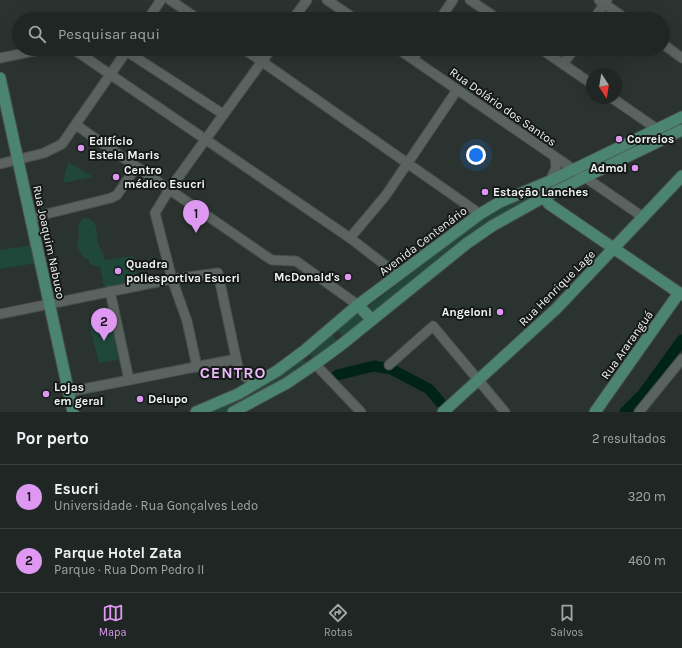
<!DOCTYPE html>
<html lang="pt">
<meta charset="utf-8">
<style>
body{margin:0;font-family:Karla,sans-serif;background:#282e2b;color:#f1f3f6}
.compass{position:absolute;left:586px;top:68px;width:36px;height:36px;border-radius:50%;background:#202623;box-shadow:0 4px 16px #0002;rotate:168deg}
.you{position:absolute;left:476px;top:155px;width:14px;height:14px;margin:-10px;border:3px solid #fff;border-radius:50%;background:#1a73e8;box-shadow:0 0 0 6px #1a73e833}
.badge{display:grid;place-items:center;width:26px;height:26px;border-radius:50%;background:#de98f2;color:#111;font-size:13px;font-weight:700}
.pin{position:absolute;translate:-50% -33px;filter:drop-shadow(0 1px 2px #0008)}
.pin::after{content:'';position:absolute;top:21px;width:14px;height:12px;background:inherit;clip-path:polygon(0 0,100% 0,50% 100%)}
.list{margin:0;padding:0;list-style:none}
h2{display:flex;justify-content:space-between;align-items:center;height:52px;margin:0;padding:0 16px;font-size:17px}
h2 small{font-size:13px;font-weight:400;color:#a2a5a6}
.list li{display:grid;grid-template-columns:26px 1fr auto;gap:12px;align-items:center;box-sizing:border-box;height:64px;padding:0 16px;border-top:1px solid #3d4341}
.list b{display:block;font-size:15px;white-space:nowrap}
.list p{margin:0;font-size:13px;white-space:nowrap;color:#a2a5a6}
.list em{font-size:13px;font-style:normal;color:#a2a5a6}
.icon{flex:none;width:22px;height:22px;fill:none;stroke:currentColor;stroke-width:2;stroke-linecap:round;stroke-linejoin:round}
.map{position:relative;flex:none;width:682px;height:412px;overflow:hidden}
.search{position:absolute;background:#202623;box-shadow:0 4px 16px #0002;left:12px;right:12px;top:12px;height:44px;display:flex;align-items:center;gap:10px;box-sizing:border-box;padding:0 14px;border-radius:22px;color:#a2a5a6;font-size:15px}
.sheet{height:180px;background:#202623}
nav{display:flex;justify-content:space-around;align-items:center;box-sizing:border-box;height:56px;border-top:1px solid #3d4341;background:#202623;font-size:11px;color:#a2a5a6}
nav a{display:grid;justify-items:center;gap:2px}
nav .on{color:#de98f2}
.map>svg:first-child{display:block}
</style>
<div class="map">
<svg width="682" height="412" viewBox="0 0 682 412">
<rect width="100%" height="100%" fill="#2a332f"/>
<g fill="#1f483a">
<polygon points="68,162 93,177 63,183"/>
<polygon points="537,190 532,200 456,247 372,313 367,308 468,229 497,209"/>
<path d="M83 217C102 222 94 232 99 245 101 251 105 254 104 260L133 256 138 281 104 287 100 266 98 267 90 264 89 259H84L77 246 79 237 78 226Z"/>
<polygon points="33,245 37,263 0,269 0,250"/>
<polygon points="358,310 364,321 343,338 336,329"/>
<polygon points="111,316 118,360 99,363 89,323"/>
<polygon points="332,334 339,343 316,361 308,353"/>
<polygon points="302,357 308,364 238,407 225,412 204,412"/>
</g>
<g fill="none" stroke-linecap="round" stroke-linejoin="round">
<g stroke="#002318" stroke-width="11">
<polyline points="337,375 374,366 391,369 429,389 440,402"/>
<polyline points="625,412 643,394 682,340"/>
</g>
<g stroke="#484f4c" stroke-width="11">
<g id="minor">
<polyline points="170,0 198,19"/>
<polyline points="327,0 355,19"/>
<polyline points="470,0 498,19"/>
<polyline points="599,0 626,19"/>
<polyline points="148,19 161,0"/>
<polyline points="293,19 307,0"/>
<polyline points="440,19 453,0"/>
<polyline points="594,19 607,0"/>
<polyline points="663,44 682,58"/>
<polyline points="73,49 350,238 398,275"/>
<polyline points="244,49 480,214"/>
<polyline points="398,49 643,217"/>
<polyline points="541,49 592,84"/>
<polyline points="126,51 223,114"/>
<polyline points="0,58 44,49"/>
<polyline points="413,59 419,49"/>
<polyline points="563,64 574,49"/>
<polyline points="612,98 657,129"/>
<polyline points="76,125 267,257 272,260 296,261 358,305"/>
<polyline points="0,164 44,153 62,144 128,49"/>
<polyline points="550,181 556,168 555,157"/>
<polyline points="30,218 111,198 117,195 136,167"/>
<polyline points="350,238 386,195 457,90"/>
<polyline points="110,291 129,380"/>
<polyline points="0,314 172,279 218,273 239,372 248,379 262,381"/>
<polyline points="315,364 361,412"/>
<polyline points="389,365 433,326 505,412"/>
<polyline points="197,367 187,321 172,279 155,213 169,190 271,49"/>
<polyline points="68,392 236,359"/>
<polyline points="639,412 682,359"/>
</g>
</g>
<g stroke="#484f4c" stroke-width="13">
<g id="major">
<polyline points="0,78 73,412"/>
<polyline points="544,197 549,204 682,295"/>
<polyline points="358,305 372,320"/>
<polyline points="196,412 238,394 277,371 304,351 358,305 480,214 500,202 550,181 682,117"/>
<polyline points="233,412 287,383 315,364 341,345 466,244 492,226 544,197 682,130"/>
<polyline points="443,412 556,309 682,176"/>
<polyline points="595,412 679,293"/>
</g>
</g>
<use href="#minor" stroke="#5a635f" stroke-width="9"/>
<use href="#major" stroke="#4b8572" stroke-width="11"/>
</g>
<g fill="#de98f2" stroke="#161918" stroke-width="1.5">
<circle cx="619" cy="139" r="4"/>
<circle cx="81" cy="148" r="4"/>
<circle cx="635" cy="168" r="4"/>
<circle cx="116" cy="177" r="4"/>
<circle cx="485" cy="192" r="4"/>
<circle cx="118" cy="271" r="4"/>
<circle cx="348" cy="277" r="4"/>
<circle cx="500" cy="312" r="4"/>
<circle cx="46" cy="394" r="4"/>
<circle cx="140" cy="399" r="4"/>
</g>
<g text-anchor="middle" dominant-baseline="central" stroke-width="4" stroke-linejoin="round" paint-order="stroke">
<g font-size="12" fill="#f0f5f3" stroke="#161918">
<text transform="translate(503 107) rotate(35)">Rua Dolário dos Santos</text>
<text transform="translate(423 241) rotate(-37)">Avenida Centenário</text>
<text transform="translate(49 242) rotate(78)">Rua Joaquim Nabuco</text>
<text transform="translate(557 288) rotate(-45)">Rua Henrique Lage</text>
<text transform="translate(627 345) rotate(-55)">Rua Araranguá</text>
</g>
<g font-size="12" font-weight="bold" fill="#f0f5f3" stroke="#161918" text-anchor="start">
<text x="627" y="139">Correios</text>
<text x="89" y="141">Edifício<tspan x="89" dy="14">Estela Maris</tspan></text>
<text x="627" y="168" text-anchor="end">Admol</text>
<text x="124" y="170">Centro<tspan x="124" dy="14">médico Esucri</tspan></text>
<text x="493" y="192">Estação Lanches</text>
<text x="126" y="264">Quadra<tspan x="126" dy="14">poliesportiva Esucri</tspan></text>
<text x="340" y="277" text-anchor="end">McDonald's</text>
<text x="492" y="312" text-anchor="end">Angeloni</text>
<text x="54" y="387">Lojas<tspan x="54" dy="14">em geral</tspan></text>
<text x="148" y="399">Delupo</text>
</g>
<g font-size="16" font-weight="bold" letter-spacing="1" fill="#eabaf8" stroke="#161918">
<text x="233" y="372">CENTRO</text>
</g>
</g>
</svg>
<svg class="compass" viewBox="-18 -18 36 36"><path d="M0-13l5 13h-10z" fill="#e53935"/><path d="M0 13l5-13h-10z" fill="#a2a5a6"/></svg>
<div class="you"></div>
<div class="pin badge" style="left:196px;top:233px">1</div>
<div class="pin badge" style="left:104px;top:341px">2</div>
<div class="search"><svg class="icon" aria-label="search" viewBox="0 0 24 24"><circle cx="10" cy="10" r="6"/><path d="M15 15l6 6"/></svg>Pesquisar aqui</div>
</div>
<section class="sheet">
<h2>Por perto<small>2 resultados</small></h2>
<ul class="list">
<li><span class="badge">1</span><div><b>Esucri</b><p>Universidade · Rua Gonçalves Ledo</p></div><em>320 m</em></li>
<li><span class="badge">2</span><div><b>Parque Hotel Zata</b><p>Parque · Rua Dom Pedro II</p></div><em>460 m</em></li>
</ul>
</section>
<nav>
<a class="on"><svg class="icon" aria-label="map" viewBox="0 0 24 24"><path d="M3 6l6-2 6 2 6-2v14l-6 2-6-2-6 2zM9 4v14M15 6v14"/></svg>Mapa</a>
<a><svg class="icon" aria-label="directions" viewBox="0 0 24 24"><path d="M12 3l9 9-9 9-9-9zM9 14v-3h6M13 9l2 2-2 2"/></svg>Rotas</a>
<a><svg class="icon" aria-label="saved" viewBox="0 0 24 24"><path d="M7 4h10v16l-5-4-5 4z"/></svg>Salvos</a>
</nav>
